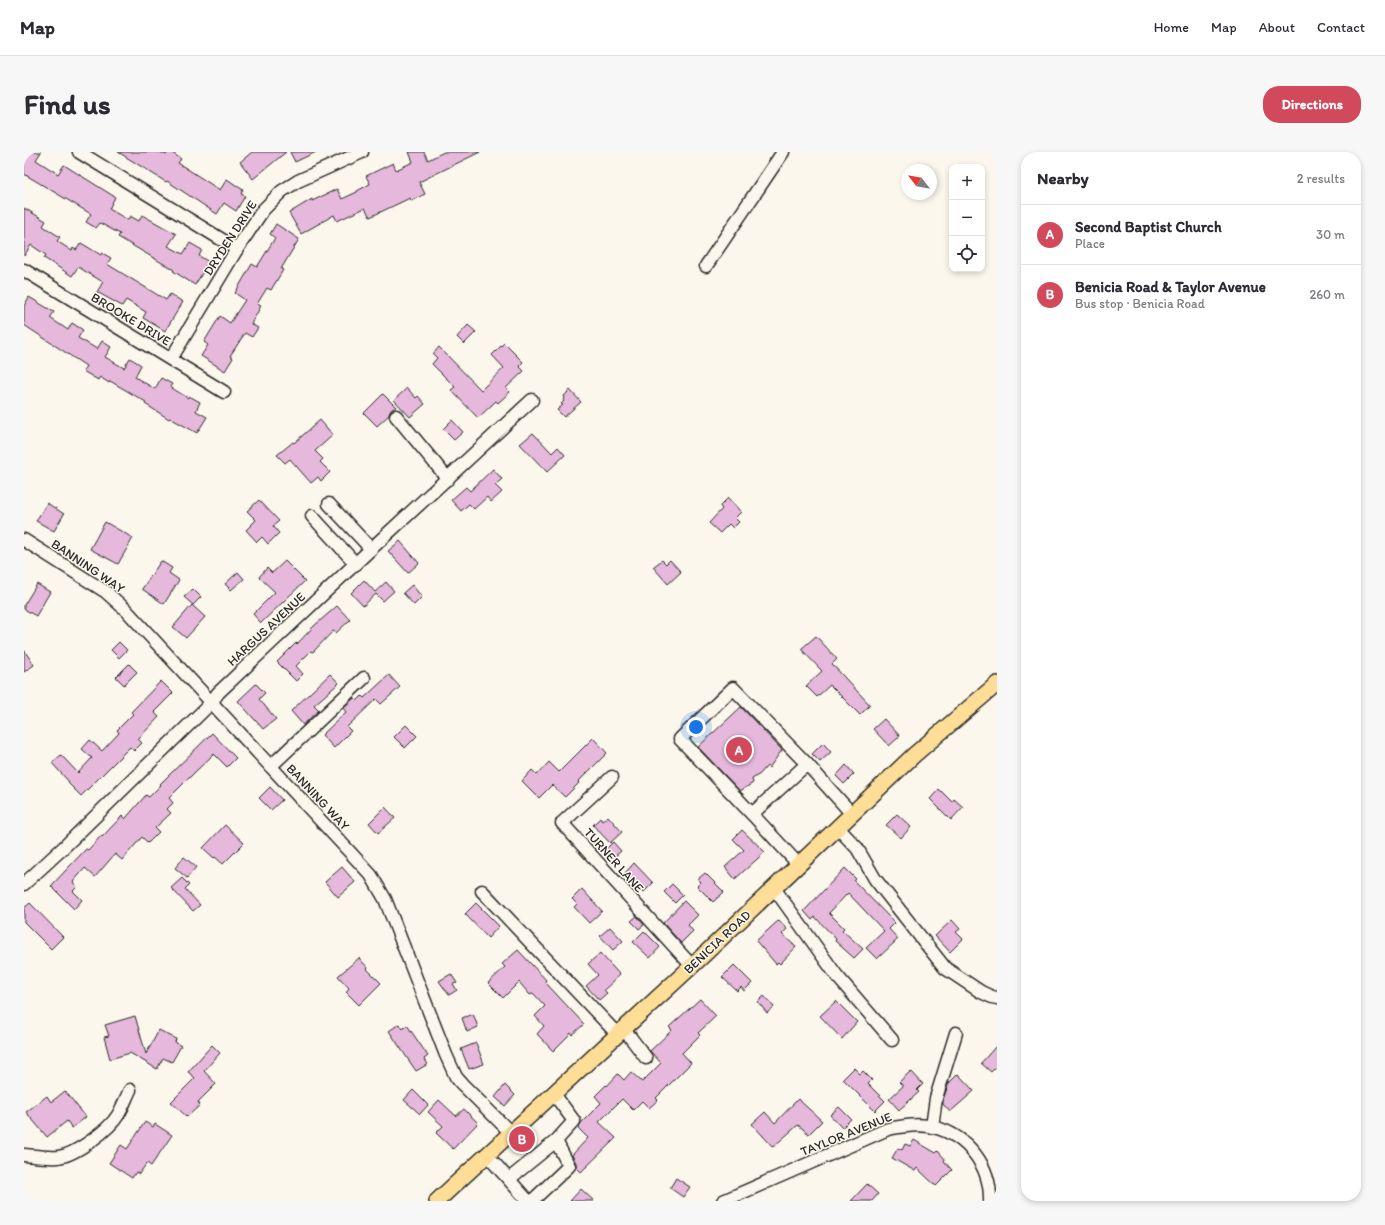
<!DOCTYPE html>
<meta charset="utf-8">
<style>
body{margin:0;font-family:Itim,sans-serif;background:#f7f7f7;color:#2b2b33}
.controls{position:absolute;right:12px;top:12px;display:grid;overflow:hidden;border-radius:8px;box-shadow:0 2px 6px #0003}
.controls button{width:36px;height:36px;display:grid;place-items:center;padding:0;border:0;border-bottom:1px solid #e1e1e2;background:#fff;color:#2b2b33;font:20px sans-serif}
.compass{position:absolute;left:877px;top:12px;width:36px;height:36px;border-radius:50%;background:#fff;box-shadow:0 2px 6px #0003;rotate:301deg}
.you{position:absolute;left:672px;top:575px;width:14px;height:14px;margin:-10px;border:3px solid #fff;border-radius:50%;background:#1a73e8;box-shadow:0 0 0 6px #1a73e833}
.badge{display:grid;place-items:center;width:26px;height:26px;border-radius:50%;background:#d1495b;color:#fff;font-size:13px;font-weight:700}
.pin{position:absolute;translate:-50% -50%;border:2px solid #fff;box-shadow:0 1px 4px #0006}
.list{margin:0;padding:0;list-style:none}
h2{display:flex;justify-content:space-between;align-items:center;height:52px;margin:0;padding:0 16px;font-size:17px}
h2 small{font-size:13px;font-weight:400;color:#7c7c81}
.list li{display:grid;grid-template-columns:26px 1fr auto;gap:12px;align-items:center;box-sizing:border-box;height:60px;padding:0 16px;border-top:1px solid #e1e1e2}
.list b{display:block;font-size:15px;white-space:nowrap}
.list p{margin:0;font-size:13px;white-space:nowrap;color:#7c7c81}
.list em{font-size:13px;font-style:normal;color:#7c7c81}
.icon{flex:none;width:22px;height:22px;fill:none;stroke:currentColor;stroke-width:2;stroke-linecap:round;stroke-linejoin:round}
.map{position:relative;flex:none;width:973px;height:1049px;overflow:hidden;border-radius:16px}
header{display:flex;align-items:center;gap:24px;box-sizing:border-box;height:56px;padding:0 20px;background:#fff;border-bottom:1px solid #e1e1e2}
header strong{font-size:19px}
nav{display:flex;gap:22px;margin-inline-start:auto;font-size:14px}
.intro{display:flex;align-items:center;justify-content:space-between;box-sizing:border-box;height:96px;padding:0 24px}
h1{margin:0;font-size:28px}
.button{padding:10px 18px;border-radius:16px;background:#d1495b;color:#fff;font-size:14px;font-weight:700}
main{display:flex;gap:24px;padding:0 24px}
aside{flex:1;background:#fff;border-radius:16px;box-shadow:0 2px 6px #0003}
.map>svg:first-child{display:block}
</style>
<header>
<strong>Map</strong>
<nav><a>Home</a><a>Map</a><a>About</a><a>Contact</a></nav>
</header>
<div class="intro"><h1>Find us</h1><a class="button">Directions</a></div>
<main>
<div class="map">
<svg width="973" height="1049" viewBox="0 0 973 1049">
<rect width="100%" height="100%" fill="#fbf7ec"/>
<filter id="ink" filterUnits="userSpaceOnUse"><feTurbulence type="fractalNoise" baseFrequency=".025" numOctaves="2"/><feDisplacementMap in="SourceGraphic" scale="8" xChannelSelector="R" yChannelSelector="G"/><feConvolveMatrix kernelMatrix="1 2 1 2 8 2 1 2 1" color-interpolation-filters="sRGB"/></filter>
<g filter="url(#ink)">
<g fill="#e6b8dc" stroke="#2b2b2b">
<polygon points="0,0 17,0 12,8 34,22 40,13 91,45 85,57 104,68 106,64 115,69 118,63 152,82 144,94 159,102 166,91 178,98 175,104 185,110 171,133 149,119 150,118 94,85 96,82 76,71 72,76 62,70 67,62 0,22"/>
<polygon points="94,0 136,0 142,3 144,0 147,0 157,7 154,11 196,38 203,27 219,38 217,42 221,44 212,59 200,51 193,62 143,29 142,30"/>
<polygon points="228,0 262,0 229,27 216,10"/>
<polygon points="266,0 292,0 271,10"/>
<polygon points="385,0 400,0 404,8 420,0 456,0 395,30 401,42 387,49 386,46 346,65 341,56 313,69 310,63 277,82 265,61 288,47 288,49 313,37 318,47 333,40 333,39 346,32 342,24 369,11 372,18 389,10"/>
<polygon points="0,56 22,69 19,74 36,85 33,89 48,99 49,96 52,98 57,91 77,103 78,101 87,106 83,112 142,148 146,142 159,150 141,179 119,166 122,160 102,148 98,154 73,140 79,130 54,115 48,124 20,106 22,103 7,93 0,104"/>
<polygon points="252,72 275,87 257,117 259,118 247,138 243,136 233,152 237,154 227,172 234,176 228,185 221,181 206,204 209,206 201,219 177,204 184,193 180,190 196,164 206,171 221,148 211,141 228,112 233,115 251,86 246,82"/>
<polygon points="5,145 30,160 26,166 44,178 48,171 59,178 54,186 73,197 78,189 87,195 81,205 100,216 106,206 117,213 111,225 131,237 137,226 148,232 146,235 164,246 165,244 176,250 172,259 183,265 173,281 146,266 145,267 121,252 122,250 86,229 85,231 76,225 74,228 59,219 62,214 0,173 0,154"/>
<polygon points="444,173 452,180 440,192 433,185"/>
<polygon points="480,191 499,210 495,214 500,219 482,236 486,240 474,251 472,249 454,266 427,238 431,235 408,212 413,206 409,202 415,195 457,238 480,216 468,203"/>
<polygon points="383,236 392,246 394,244 401,252 386,265 370,248"/>
<polygon points="546,238 557,250 540,265 533,258 539,253 537,252 540,249 539,247 541,246 540,244"/>
<polygon points="359,242 372,255 367,258 365,263 353,274 340,261"/>
<polygon points="296,268 309,283 291,299 299,307 296,310 306,320 297,329 294,325 287,331 266,307 261,311 253,303 269,290 270,291"/>
<polygon points="428,268 439,280 430,288 419,277"/>
<polygon points="509,281 528,301 534,295 541,303 523,320 496,292"/>
<polygon points="469,317 478,327 471,333 478,340 467,350 463,345 450,357 445,352 437,359 427,348 442,335 446,339"/>
<polygon points="704,346 717,360 711,366 715,370 709,376 705,372 696,381 685,371 698,357 696,354"/>
<polygon points="235,348 255,369 249,374 255,381 244,392 238,385 233,390 222,378 232,368 223,359"/>
<polygon points="23,351 40,362 30,379 12,369"/>
<polygon points="81,370 109,386 94,412 66,397"/>
<polygon points="376,389 395,411 384,421 364,399"/>
<polygon points="638,408 642,412 646,408 657,420 644,432 629,415"/>
<polygon points="137,409 148,416 145,421 155,428 140,452 118,437"/>
<polygon points="261,409 281,429 237,471 229,462 251,440 235,425 243,416 248,421"/>
<polygon points="214,420 220,427 207,438 201,432"/>
<polygon points="340,428 351,440 362,430 370,439 359,449 352,442 339,454 327,441"/>
<polygon points="13,432 26,440 12,464 0,457 0,453"/>
<polygon points="388,433 398,445 390,453 379,441"/>
<polygon points="169,437 177,445 169,453 160,445"/>
<polygon points="168,453 181,465 162,486 149,475"/>
<polygon points="313,454 326,468 312,481 309,479 289,500 287,499 272,514 279,522 272,529 253,510 272,491 273,492 290,474"/>
<polygon points="792,484 813,507 808,512 846,553 836,563 806,533 793,545 782,534 798,519 777,497"/>
<polygon points="95,490 103,498 95,506 87,498"/>
<polygon points="0,498 10,513 0,520"/>
<polygon points="105,512 113,520 100,533 92,525"/>
<polygon points="306,522 315,531 290,553 295,558 279,573 267,559"/>
<polygon points="365,523 376,535 357,552 352,547 323,575 327,579 310,596 298,583 322,560 319,556 330,546 333,549 338,544 340,546"/>
<polygon points="137,529 149,541 130,560 135,565 114,587 118,591 110,599 106,595 57,644 44,631 45,630 28,611 37,603 54,621 68,606 58,597 66,588 78,599 95,581 93,578 109,562 107,560"/>
<polygon points="232,532 241,541 235,547 252,567 239,577 214,549"/>
<polygon points="717,555 758,598 745,616 743,614 736,622 728,627 729,631 716,639 674,595"/>
<polygon points="860,567 876,584 865,594 849,577"/>
<polygon points="382,573 393,584 381,596 370,585"/>
<polygon points="188,581 212,606 203,615 190,602 171,620 145,646 149,651 143,657 147,661 131,676 135,680 124,691 118,685 98,708 91,702 71,725 61,716 49,730 53,735 49,739 58,748 50,757 27,734 62,697 64,698 77,684 78,685 98,664 101,667 122,643 125,645 137,633 136,632"/>
<polygon points="569,586 583,601 554,630 555,631 541,645 528,633 515,646 498,629 508,618 513,623 525,610 535,620"/>
<polygon points="799,591 807,600 796,610 788,602"/>
<polygon points="822,613 830,622 820,632 812,624"/>
<polygon points="246,635 258,648 247,658 235,646"/>
<polygon points="915,637 928,650 930,647 939,655 927,668 906,647"/>
<polygon points="361,655 371,666 354,681 345,671"/>
<polygon points="873,662 887,675 877,686 862,673"/>
<polygon points="584,664 598,680 586,691 569,673 576,666 578,669"/>
<polygon points="201,673 220,691 199,712 191,705 190,706 179,696"/>
<polygon points="718,678 741,700 711,727 701,715 720,698 709,687"/>
<polygon points="589,690 597,699 587,708 579,700"/>
<polygon points="160,705 172,715 163,726 151,716"/>
<polygon points="610,711 629,731 619,741 601,721"/>
<polygon points="318,715 331,730 314,745 301,730"/>
<polygon points="821,716 832,727 830,729 871,771 865,777 874,787 853,807 842,796 860,779 824,741 805,761 820,776 818,778 839,797 830,806 811,789 812,787 791,765 788,768 780,759"/>
<polygon points="681,721 700,740 689,750 673,734 677,730 674,727"/>
<polygon points="158,726 165,733 161,737 176,753 169,759 147,736"/>
<polygon points="648,732 659,743 651,751 640,740"/>
<polygon points="558,737 578,759 565,771 550,755 553,752 548,747"/>
<polygon points="660,749 674,763 664,773 669,779 657,791 639,771"/>
<polygon points="6,751 39,785 27,797 0,770 0,756"/>
<polygon points="452,751 475,774 464,786 441,762"/>
<polygon points="613,764 620,773 615,777 607,769"/>
<polygon points="755,768 763,777 758,782 772,795 756,812 754,810 752,812 732,789"/>
<polygon points="928,768 936,777 932,780 939,787 926,800 911,784"/>
<polygon points="586,775 599,789 589,798 576,784"/>
<polygon points="620,779 636,795 626,806 609,790"/>
<polygon points="494,798 522,828 521,830 560,872 548,883 547,881 529,899 513,882 520,874 511,864 521,854 509,841 506,843 495,830 479,846 464,831 481,815 478,812"/>
<polygon points="576,801 596,823 580,838 583,841 575,848 562,834 574,823 564,812"/>
<polygon points="335,806 344,816 343,817 357,831 335,853 322,840 325,836 314,824"/>
<polygon points="710,813 728,831 720,839 717,835 713,839 698,825"/>
<polygon points="427,822 433,831 429,832 433,838 425,843 415,829"/>
<polygon points="740,844 750,855 743,861 734,850"/>
<polygon points="676,847 692,864 674,881 676,883 658,901 667,911 632,946 634,948 625,956 618,949 609,958 598,947 575,970 592,986 557,1020 552,1015 552,1011 548,1003 564,986 554,976 557,971 577,951 571,944 582,933 583,934 594,922 600,928 607,920 618,930 637,911 626,899 648,878 645,875"/>
<polygon points="812,849 833,870 818,887 796,864"/>
<polygon points="449,862 454,875 443,880 438,866"/>
<polygon points="111,864 122,902 135,878 152,887 151,890 157,894 148,910 139,906 133,917 106,901 86,907 80,885 85,884 81,873"/>
<polygon points="375,872 379,877 383,873 404,904 400,907 404,912 392,919 365,879"/>
<polygon points="452,891 460,912 445,917 437,897"/>
<polygon points="188,893 196,901 180,919 192,932 174,950 176,953 163,965 147,950 171,926 164,920"/>
<polygon points="973,893 973,914 967,920 957,911"/>
<polygon points="830,916 836,922 839,919 848,928 844,932 861,949 851,959 819,927"/>
<polygon points="887,919 899,932 893,938 895,940 875,958 865,947 879,934 875,930"/>
<polygon points="934,922 950,939 926,960 919,952 919,948 922,939 924,937 923,936 925,931"/>
<polygon points="481,933 491,943 481,954 471,945"/>
<polygon points="389,938 404,953 396,962 380,948"/>
<polygon points="41,939 62,965 48,976 43,969 23,985 2,960 23,944 27,950"/>
<polygon points="774,947 798,969 785,982 774,973 749,995 728,972 741,960 751,971"/>
<polygon points="415,948 432,964 440,957 454,971 429,997 412,981 419,974 404,960"/>
<polygon points="815,955 827,967 818,976 806,963"/>
<polygon points="121,970 129,975 131,972 148,983 127,1014 123,1011 115,1022 112,1020 108,1026 85,1011 97,993 103,997"/>
<polygon points="890,988 912,1001 914,999 921,1007 920,1009 928,1018 912,1034 893,1016 891,1019 868,1006 874,996 878,998 881,992 886,994"/>
<polygon points="652,1026 666,1035 659,1045 646,1036"/>
<polygon points="843,1032 854,1042 848,1049 827,1049"/>
<polygon points="557,1037 570,1049 546,1049"/>
</g>
<g fill="none" stroke-linecap="round" stroke-linejoin="round">
<g stroke="#2b2b2b" stroke-width="15">
<g id="minor">
<polyline points="55,0 213,97"/>
<polyline points="682,114 759,0"/>
<polyline points="0,118 200,240"/>
<polyline points="147,207 213,97 239,58 258,39 274,29 338,0"/>
<polyline points="372,264 424,327"/>
<polyline points="305,352 347,397"/>
<polyline points="288,364 332,412"/>
<polyline points="0,388 82,440 102,458 347,723 361,747 422,903 432,925 438,932 487,981"/>
<polyline points="247,614 340,526"/>
<polyline points="588,625 538,671 668,814"/>
<polyline points="728,662 656,587 709,536 783,612"/>
<polyline points="814,676 833,696 851,727 921,816 957,840 968,845 973,846"/>
<polyline points="775,713 728,662 783,612 828,662"/>
<polyline points="0,732 39,696 187,551 194,541 347,397 508,248"/>
<polyline points="750,736 813,824 868,888"/>
<polyline points="458,739 594,883"/>
<polyline points="600,877 622,906"/>
<polyline points="530,942 550,969 532,989"/>
<polyline points="908,975 912,946 932,881"/>
<path d="M0 1003C11 1004 23 1006 34 1005 51 1003 85 978 94 963 99 955 102 946 106 938"/>
<polyline points="463,1003 504,1049"/>
<polyline points="485,1027 532,989 545,1014 508,1049"/>
<path d="M699 1049 864 977C878 974 895 971 909 975 943 983 967 1014 966 1049"/>
</g>
</g>
<g stroke="#2b2b2b" stroke-width="18">
<polyline id="major" points="413,1049 668,814 890,603 973,532"/>
</g>
<use href="#minor" stroke="#fbf7ec" stroke-width="12"/>
<use href="#major" stroke="#fedd96" stroke-width="15"/>
</g>
</g>
<g text-anchor="middle" dominant-baseline="central" stroke-width="3" stroke-linejoin="round" paint-order="stroke">
<g font-size="13" fill="#2b2b2b" stroke="#fbf7ec">
<text transform="translate(206 86) rotate(-57)">DRYDEN DRIVE</text>
<text transform="translate(107 167) rotate(31)">BROOKE DRIVE</text>
<text transform="translate(64 414) rotate(34)">BANNING WAY</text>
<text transform="translate(242 477) rotate(-43)">HARGUS AVENUE</text>
<text transform="translate(294 645) rotate(47)">BANNING WAY</text>
<text transform="translate(590 708) rotate(48)">TURNER LANE</text>
<text transform="translate(693 790) rotate(-43)">BENICIA ROAD</text>
<text transform="translate(822 982) rotate(-22)">TAYLOR AVENUE</text>
</g>
</g>
</svg>
<div class="controls">
<button>+</button>
<button>−</button>
<button><svg class="icon" aria-label="locate" viewBox="0 0 24 24"><circle cx="12" cy="12" r="6"/><path d="M12 2v4M12 18v4M2 12h4M18 12h4"/></svg></button>
</div>
<svg class="compass" viewBox="-18 -18 36 36"><path d="M0-13l5 13h-10z" fill="#e53935"/><path d="M0 13l5-13h-10z" fill="#7c7c81"/></svg>
<div class="you"></div>
<div class="pin badge" style="left:715px;top:598px">A</div>
<div class="pin badge" style="left:498px;top:987px">B</div>
</div>
<aside>
<h2>Nearby<small>2 results</small></h2>
<ul class="list">
<li><span class="badge">A</span><div><b>Second Baptist Church</b><p>Place</p></div><em>30 m</em></li>
<li><span class="badge">B</span><div><b>Benicia Road &amp; Taylor Avenue</b><p>Bus stop · Benicia Road</p></div><em>260 m</em></li>
</ul>
</aside>
</main>
